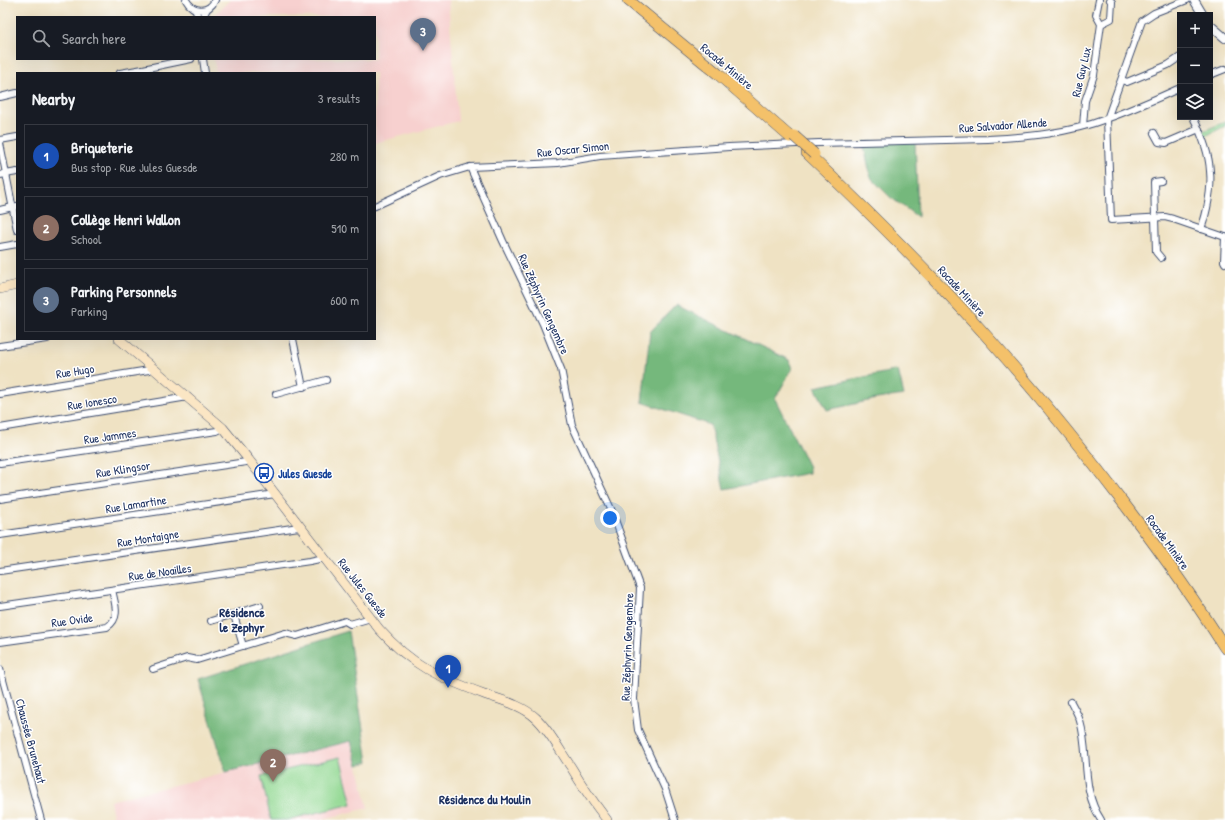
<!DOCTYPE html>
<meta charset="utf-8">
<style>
body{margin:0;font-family:"Patrick Hand",sans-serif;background:#242831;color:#f1f3f6}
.controls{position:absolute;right:12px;top:12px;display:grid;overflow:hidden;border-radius:0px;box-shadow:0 4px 16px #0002}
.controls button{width:36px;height:36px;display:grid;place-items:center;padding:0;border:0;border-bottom:1px solid #363941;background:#171b24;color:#f1f3f6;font:20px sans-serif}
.you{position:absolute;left:610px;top:518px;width:14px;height:14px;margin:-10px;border:3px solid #fff;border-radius:50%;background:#1a73e8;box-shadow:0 0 0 6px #1a73e833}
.badge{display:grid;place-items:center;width:26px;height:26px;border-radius:50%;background:#1a73e8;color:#fff;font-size:13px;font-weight:700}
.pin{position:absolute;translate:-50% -33px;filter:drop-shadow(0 1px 2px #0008)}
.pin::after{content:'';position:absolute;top:21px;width:14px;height:12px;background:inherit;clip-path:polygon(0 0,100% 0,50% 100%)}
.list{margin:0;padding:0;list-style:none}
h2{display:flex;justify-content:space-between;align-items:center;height:52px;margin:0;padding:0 16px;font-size:17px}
h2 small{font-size:13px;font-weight:400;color:#9ea1a6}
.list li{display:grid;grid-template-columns:26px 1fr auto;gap:12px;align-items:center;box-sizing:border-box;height:64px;margin:0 8px 8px;padding:0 8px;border:1px solid #363941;border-radius:0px}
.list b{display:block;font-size:15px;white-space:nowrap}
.list p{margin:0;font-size:13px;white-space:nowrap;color:#9ea1a6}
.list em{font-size:13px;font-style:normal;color:#9ea1a6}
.icon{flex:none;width:22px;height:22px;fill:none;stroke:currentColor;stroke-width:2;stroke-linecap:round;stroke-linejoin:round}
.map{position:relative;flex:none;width:1225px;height:820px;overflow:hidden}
.search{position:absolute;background:#171b24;box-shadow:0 4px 16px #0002;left:16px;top:16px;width:360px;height:44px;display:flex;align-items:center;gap:10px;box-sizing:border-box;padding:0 14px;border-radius:0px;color:#9ea1a6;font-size:15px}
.panel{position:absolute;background:#171b24;box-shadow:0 4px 16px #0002;left:16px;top:72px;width:360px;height:268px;border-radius:0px}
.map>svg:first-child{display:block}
</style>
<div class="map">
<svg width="1225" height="820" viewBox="0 0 1225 820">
<rect width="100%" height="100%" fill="#fff"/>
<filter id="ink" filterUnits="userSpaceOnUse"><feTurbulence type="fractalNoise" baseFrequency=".025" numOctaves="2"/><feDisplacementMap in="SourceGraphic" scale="8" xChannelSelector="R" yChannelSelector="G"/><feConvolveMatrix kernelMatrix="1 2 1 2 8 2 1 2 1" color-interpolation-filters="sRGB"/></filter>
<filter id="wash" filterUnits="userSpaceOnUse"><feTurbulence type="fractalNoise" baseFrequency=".012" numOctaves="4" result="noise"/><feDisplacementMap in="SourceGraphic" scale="16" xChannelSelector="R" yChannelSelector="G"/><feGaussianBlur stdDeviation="0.9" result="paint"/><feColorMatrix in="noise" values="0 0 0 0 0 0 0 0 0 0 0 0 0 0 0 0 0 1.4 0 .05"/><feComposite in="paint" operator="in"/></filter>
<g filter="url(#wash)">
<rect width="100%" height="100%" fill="#efe2c3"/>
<g fill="#f7d0cf">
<polygon points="230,0 448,0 458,121 375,143 375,73 216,73 214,59 375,59 375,17 212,17"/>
<polygon points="352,741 368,808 319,820 114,820 110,801"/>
</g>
<g fill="#92d892" stroke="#568478">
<polygon points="1225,122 1225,126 1205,136 1203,131"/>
<polygon points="340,757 352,804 287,820 271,820 261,776"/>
</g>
<g fill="#75b87c" stroke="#48746d">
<polygon points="915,140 918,217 890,197 871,178 863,142"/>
<polygon points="676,305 789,360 792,369 775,399 809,467 809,473 724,489 710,425 642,402 650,332"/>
<polygon points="898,370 904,395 877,399 827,410 815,387"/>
<polygon points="348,631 368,762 358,765 351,741 226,772 198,679"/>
</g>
</g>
<g filter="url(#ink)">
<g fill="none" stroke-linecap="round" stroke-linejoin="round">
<g stroke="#3b4a6d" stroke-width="8">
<g id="minor">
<path d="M186 0C193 13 209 13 215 0"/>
<polyline points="1187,0 1154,13 1142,21 1107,119 1111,220 1165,217 1173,219 1225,237"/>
<polyline points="195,9 198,17"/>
<polyline points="203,17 207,9"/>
<polyline points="1101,24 1111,19 1112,2 1110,0"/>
<polyline points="203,59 205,73"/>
<polyline points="143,69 191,59"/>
<polyline points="120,73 143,69 145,73"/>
<polyline points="1210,75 1225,69"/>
<polyline points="1122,80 1127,82 1168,65 1180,57"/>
<polyline points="0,97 17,93"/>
<path d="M1193 117C1201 133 1209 153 1210 171 1212 188 1207 213 1201 229"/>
<polyline points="1083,126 1085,101 1094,75 1101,24 1096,15 1099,0"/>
<polyline points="1154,133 1159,142 1166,143 1199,129"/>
<polyline points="0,140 17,137"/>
<polyline points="0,143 17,230"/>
<polyline points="470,167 503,241 543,324 561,369 572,425 611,509 640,588 634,699 638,730 665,789 675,820"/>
<polyline points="0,175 17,172"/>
<polyline points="1161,181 1154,182 1156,252 1161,258"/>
<path d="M375 206 440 176 470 167 558 163 600 156 729 147 819 143 988 139C1028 137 1069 133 1106 119 1131 110 1156 99 1180 88"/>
<polyline points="0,210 17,206"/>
<polyline points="1225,237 1224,261 1225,263"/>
<polyline points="0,247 17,244"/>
<polyline points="293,339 303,387"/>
<polyline points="0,346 47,339"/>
<polyline points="0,394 149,370 153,367"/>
<polyline points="276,394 326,380"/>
<polyline points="0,428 188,397"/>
<polyline points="0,463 217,431 223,428"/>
<polyline points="0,499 246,462 249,460"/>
<polyline points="0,535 275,494"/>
<polyline points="0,571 299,527"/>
<polyline points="0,606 310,561 324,558"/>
<polyline points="234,615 243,646"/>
<polyline points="211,621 260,606"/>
<path d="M0 642 107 627C121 618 115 604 112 590"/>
<polyline points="0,669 41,820"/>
<polyline points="153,669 187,658 197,660 285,633 297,636 345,621 350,624 371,618"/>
<path d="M1071 702C1074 708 1078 714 1080 721 1090 754 1080 788 1101 820"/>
</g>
</g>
<g stroke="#3b4a6d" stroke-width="10">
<g id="tertiary">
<polyline points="1194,0 1203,15"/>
<polyline points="1210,25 1225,38"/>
</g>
</g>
<g stroke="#3b4a6d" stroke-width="10">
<g id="secondary">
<polyline points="0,289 17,285"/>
<path d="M119 339 223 428 249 460 379 629C412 666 438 677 484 694 501 700 522 705 536 718 550 731 560 751 571 767 582 786 594 803 607 820"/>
</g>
</g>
<g stroke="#3b4a6d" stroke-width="12">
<g id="trunk">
<polyline points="628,0 718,74 790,137"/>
<path d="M807 153C870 213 932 274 990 340 1038 394 1084 451 1128 509 1162 554 1195 600 1225 648"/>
</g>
</g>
<use href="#minor" stroke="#fff" stroke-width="6"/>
<use href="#tertiary" stroke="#fff" stroke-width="8"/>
<use href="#secondary" stroke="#fbe6c4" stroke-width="9"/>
<use href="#trunk" stroke="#f4c16b" stroke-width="11"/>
<g stroke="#3b4a6d" stroke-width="12" stroke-linecap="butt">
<polyline id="trunk-bridge" points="794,136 814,154"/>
</g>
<use href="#trunk-bridge" stroke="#f4c16b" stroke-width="11"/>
</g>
</g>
<defs>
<g id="bus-ring" transform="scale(1)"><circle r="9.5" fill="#fff" stroke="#1a4fb4" stroke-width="1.5"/><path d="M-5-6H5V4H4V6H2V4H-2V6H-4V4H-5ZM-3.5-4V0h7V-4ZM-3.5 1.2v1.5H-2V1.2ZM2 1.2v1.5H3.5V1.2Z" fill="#1a4fb4"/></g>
</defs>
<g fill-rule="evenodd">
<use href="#bus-ring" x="264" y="473"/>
</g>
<g text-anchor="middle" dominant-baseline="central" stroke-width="3" stroke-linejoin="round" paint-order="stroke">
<g font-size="12" fill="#1b2f5e" stroke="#fff">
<text transform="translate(727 66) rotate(40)">Rocade Minière</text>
<text transform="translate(1081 72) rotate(-77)">Rue Guy Lux</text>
<text transform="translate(1003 125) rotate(-4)">Rue Salvador Allende</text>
<text transform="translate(573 149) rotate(-6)">Rue Oscar Simon</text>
<text transform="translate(962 291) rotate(47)">Rocade Minière</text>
<text transform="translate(544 304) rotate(66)">Rue Zéphyrin Gengembre</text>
<text transform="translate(75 371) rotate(-9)">Rue Hugo</text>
<text transform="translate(92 402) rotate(-9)">Rue Ionesco</text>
<text transform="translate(110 436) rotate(-8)">Rue Jammes</text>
<text transform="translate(123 469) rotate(-9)">Rue Klingsor</text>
<text transform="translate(136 504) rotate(-9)">Rue Lamartine</text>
<text transform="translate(148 538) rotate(-9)">Rue Montaigne</text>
<text transform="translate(1168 542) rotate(54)">Rocade Minière</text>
<text transform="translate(160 572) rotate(-8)">Rue de Noailles</text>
<text transform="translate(363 588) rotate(52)">Rue Jules Guesde</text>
<text transform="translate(72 620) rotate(-8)">Rue Ovide</text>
<text transform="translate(627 647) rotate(-88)">Rue Zéphyrin Gengembre</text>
<text transform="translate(31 741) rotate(75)">Chaussée Brunehaut</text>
</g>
<g font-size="12" font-weight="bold" fill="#164399" stroke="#fff" text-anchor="start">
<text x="278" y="473">Jules Guesde</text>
</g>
<g font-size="13" font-weight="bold" fill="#1b2f5e" stroke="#fff">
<text x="242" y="612">Résidence<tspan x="242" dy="15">le Zephyr</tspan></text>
<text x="485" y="799">Résidence du Moulin</text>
</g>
</g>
</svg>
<div class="controls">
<button>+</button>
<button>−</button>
<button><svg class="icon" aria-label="layers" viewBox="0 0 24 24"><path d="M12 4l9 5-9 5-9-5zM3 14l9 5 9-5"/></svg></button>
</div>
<div class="you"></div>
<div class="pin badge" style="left:448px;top:688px;background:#1a4fb4">1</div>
<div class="pin badge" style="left:273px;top:782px;background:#8d6e63">2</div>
<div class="pin badge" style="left:423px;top:51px;background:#5c6f8a">3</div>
<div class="search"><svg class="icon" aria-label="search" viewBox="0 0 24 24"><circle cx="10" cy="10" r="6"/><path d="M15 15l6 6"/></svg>Search here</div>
<section class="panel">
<h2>Nearby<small>3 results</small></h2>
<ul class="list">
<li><span class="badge" style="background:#1a4fb4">1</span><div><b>Briqueterie</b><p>Bus stop · Rue Jules Guesde</p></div><em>280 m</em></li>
<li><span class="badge" style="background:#8d6e63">2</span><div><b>Collège Henri Wallon</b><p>School</p></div><em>510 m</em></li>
<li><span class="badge" style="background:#5c6f8a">3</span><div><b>Parking Personnels</b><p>Parking</p></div><em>600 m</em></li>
</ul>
</section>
</div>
